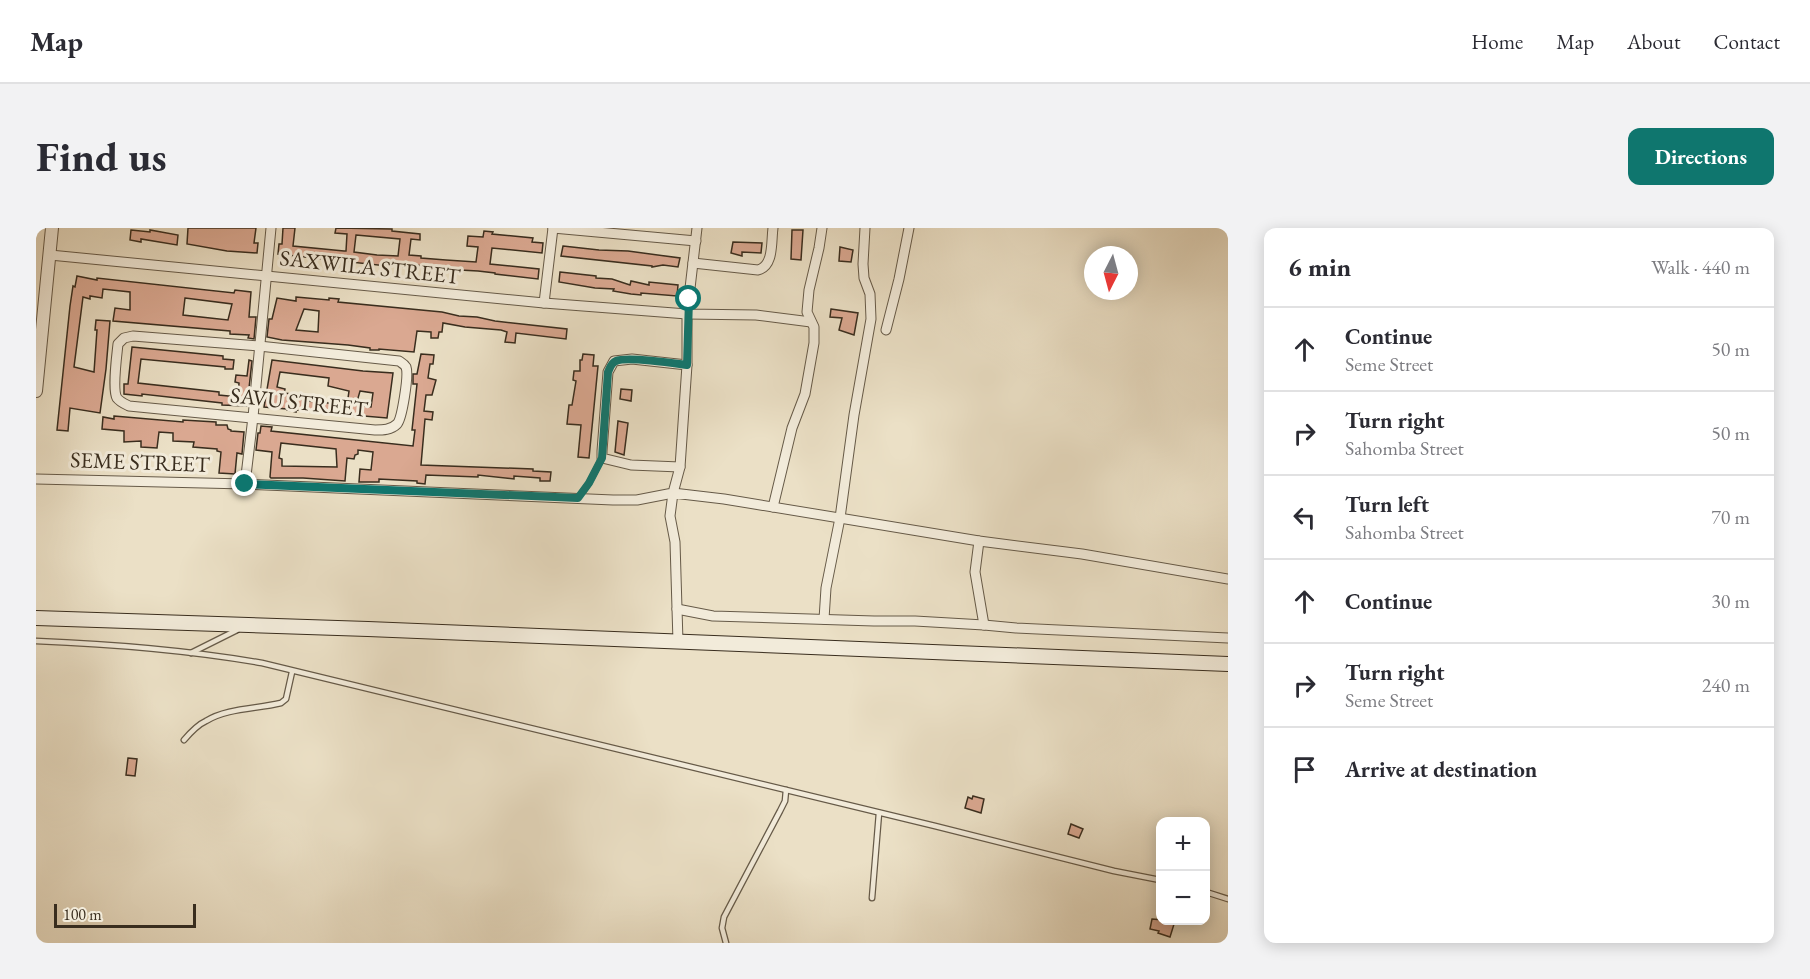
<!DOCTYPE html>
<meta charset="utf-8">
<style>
body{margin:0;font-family:"EB Garamond",serif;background:#f2f2f3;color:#2b2b33}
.controls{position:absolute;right:18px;bottom:18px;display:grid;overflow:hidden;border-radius:12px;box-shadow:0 3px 15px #0003}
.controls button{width:54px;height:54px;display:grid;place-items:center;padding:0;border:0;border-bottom:2px solid #e1e1e2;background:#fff;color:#2b2b33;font:30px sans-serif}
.compass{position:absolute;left:1048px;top:18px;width:54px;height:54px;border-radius:50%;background:#fff;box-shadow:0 3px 15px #0003;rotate:186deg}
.scale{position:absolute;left:18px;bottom:15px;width:142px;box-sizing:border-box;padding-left:6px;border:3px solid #392d1e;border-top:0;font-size:16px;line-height:21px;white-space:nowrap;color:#392d1e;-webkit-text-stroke:4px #f2ebda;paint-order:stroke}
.stop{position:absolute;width:18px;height:18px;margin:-14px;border:4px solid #0f766e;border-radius:50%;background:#fff}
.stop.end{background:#0f766e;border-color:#fff;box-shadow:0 2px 6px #0008}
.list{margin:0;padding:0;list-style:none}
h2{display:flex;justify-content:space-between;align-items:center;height:78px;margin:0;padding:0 24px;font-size:26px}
h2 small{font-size:20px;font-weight:400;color:#7c7c81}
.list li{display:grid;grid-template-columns:39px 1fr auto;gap:18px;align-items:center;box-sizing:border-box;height:84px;padding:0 24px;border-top:2px solid #e1e1e2}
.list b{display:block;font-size:22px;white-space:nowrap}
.list p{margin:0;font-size:20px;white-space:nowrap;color:#7c7c81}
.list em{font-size:20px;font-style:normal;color:#7c7c81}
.icon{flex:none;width:33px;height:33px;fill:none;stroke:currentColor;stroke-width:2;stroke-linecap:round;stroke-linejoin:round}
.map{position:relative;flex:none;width:1192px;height:715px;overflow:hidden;border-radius:12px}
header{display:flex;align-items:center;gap:36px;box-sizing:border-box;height:84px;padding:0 30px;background:#fff;border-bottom:2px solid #e1e1e2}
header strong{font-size:28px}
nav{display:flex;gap:33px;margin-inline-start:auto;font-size:21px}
.intro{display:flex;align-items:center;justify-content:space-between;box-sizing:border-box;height:144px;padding:0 36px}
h1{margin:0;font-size:42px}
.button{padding:15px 27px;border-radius:12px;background:#0f766e;color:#fff;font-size:21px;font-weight:700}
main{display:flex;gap:36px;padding:0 36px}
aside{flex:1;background:#fff;border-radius:12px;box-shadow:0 3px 15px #0003}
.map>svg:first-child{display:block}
</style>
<header>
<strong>Map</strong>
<nav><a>Home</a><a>Map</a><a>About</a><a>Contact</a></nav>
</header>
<div class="intro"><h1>Find us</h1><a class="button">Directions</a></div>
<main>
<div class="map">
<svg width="1192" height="715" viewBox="0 0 1192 715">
<rect width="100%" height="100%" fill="#ebe0c6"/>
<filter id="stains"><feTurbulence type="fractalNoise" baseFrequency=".00333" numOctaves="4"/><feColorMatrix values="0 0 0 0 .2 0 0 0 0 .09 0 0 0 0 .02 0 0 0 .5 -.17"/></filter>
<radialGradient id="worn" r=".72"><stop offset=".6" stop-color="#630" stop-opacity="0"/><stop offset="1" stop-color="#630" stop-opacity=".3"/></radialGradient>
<g fill="#daa891" stroke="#392d1e" stroke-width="1.5" fill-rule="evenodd">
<polygon points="152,0 220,0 218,15 222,15 221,25 191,23 151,16"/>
<path d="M247 0H259L257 18 308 23H310L311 6 299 5 300 0 356 1V3L384 6V12L375 11 373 27 385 28V30L410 32 440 34 442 19 431 18 432 8 447 9 448 3 457 4 456 6 497 10 496 14 507 15 506 25 456 20 454 36 503 41 502 51 459 46V45L442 43 388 40 389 38 368 36 367 39 351 36V38L242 26 243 16H246ZM320 7 364 11 362 28 341 27 318 24Z"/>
<polygon points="95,2 114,4 114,2 142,7 141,17 105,11 105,14 94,12"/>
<polygon points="756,2 767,2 765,32 755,31"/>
<polygon points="697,14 726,15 725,25 706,24 706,28 695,25"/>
<polygon points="527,18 563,22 592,23 644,30 642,39 627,37 616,39 616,38 525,28"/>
<polygon points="804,19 817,22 815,34 803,33"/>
<polygon points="524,44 560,48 560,50 576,51 594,57 595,53 613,57 613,54 642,57 641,68 605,65 605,67 595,66 577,63 578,61 559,60 523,54"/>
<path d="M41 48 61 52V50L198 65 199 62 215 64 213 89H220L218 111 212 110 213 107 194 106V103L77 93 79 80 94 82V64L67 61 66 70 54 68V71L47 69 38 139 58 144 61 102H59L60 92 74 93 70 141 64 185 34 180 32 203 21 202 34 78 37 58 39 59ZM149 70 196 76 192 92 147 87Z"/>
<path d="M260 69 293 72V70L303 71 302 74 406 84 423 88 441 89 459 93 531 101 530 111 480 105 479 115 469 114 471 104 465 102 429 99 407 95 406 104H403L402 110H395V104L381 103 378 124 343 121V122H334V120L312 117 246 112 231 109 233 91H236L241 70 260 73ZM268 81 283 83 282 104 260 102Z"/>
<polygon points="795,81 822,85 818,107 803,102 806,90 794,89"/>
<polygon points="96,119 187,128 187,131 198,132 197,141 189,141 189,139 105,131 102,155 183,164 183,167 202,169 203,155 199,154 200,147 211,148 213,132 216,133 211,178 186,177 186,175 106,166 106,168 88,166 88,156 92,156"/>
<path d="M385 126 398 127 397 136H394L392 150 400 152 396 167H390L388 183 397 184 396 192 389 191 385 237 497 241V243L515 244 514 253H504V250L478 248V251L442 247V249L390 247 389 256 381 255V253L343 251V254H323L324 241 335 242 337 224 322 222V226L319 227 318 231 311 230 309 253 267 250H235L234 249 236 224 220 222 222 205H224L225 198 236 199 235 203 377 218 379 202H376L381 156H377V146H381ZM245 215 300 221 301 239 246 238V231L243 230Z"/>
<polygon points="547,126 558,127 557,138 562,138 553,230 542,229 545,197 531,196 533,177 536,177 540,153 537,152 538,143 544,143 544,132 546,132"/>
<path d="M236 132 327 143 357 145 351 190 269 183 260 182V184L251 182V181L228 179ZM244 144 293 150 292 158 313 163 311 177 272 173 271 168 248 165 249 161 241 159ZM324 163 337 165 335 179 320 177Z"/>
<polygon points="585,161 596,162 595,173 584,171"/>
<polygon points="78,188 147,194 147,192 180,194 180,197 191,197 192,201 195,202 195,203 208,204 206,226 201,225 199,246 183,245 185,224 181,223 181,221 157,219 158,214 137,213 137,205 123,204 121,220 105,219 105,213 88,214 88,203 66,201 67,189 78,191"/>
<polygon points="582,193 592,195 588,227 579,224"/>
<polygon points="92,530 101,531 99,548 90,547"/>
<polygon points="937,568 948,571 945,585 929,580 932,569 936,571"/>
<polygon points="1035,596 1047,601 1043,610 1032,606"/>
<polygon points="1116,691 1139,693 1134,709 1122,705 1123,703 1114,701"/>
</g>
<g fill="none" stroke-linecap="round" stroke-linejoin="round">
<g stroke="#665a48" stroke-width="7">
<g id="service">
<polyline points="543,269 553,255 566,230"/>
<path d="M0 413C75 416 151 422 226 435L899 598 1078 643 1124 652"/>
<polyline points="155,425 201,402"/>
<path d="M148 512C154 505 161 497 170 493 191 480 221 481 245 475L250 471 256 444"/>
<polyline points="1170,664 1192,671"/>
<polyline points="836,670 843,585"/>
<polyline points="690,715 686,700 688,689 744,583 749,573 750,562"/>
</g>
</g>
<g stroke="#665a48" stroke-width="11">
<g id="minor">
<polyline points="517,0 660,13"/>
<polyline points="14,27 508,75 651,86 720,87 775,94"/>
<path d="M657 35 722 42C738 38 735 14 737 0"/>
<polyline points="508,75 517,0"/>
<polyline points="850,102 863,51 873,0"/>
<path d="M97 108 223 118 363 133C366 135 368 136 370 139 373 147 366 191 361 196 355 202 347 202 339 202L93 178C89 176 84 174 81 170 76 162 81 126 82 116L88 110Z"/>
<polyline points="644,239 595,237 566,230 566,223 572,144 578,133 596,131 651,137"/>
<polyline points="0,251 209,256 577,272 601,272 637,265 644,239 651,137 651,86 661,0"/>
<polyline points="209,256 217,189 235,0"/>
<polyline points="737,279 756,200 769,166 778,115 778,99 771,84 773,62 783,20 786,0"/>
<polyline points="943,313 939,344 948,397"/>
<polyline points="641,381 677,388 838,393 879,393 948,397 980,400 1192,410"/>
<polyline points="788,391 790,360 804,290 818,187 835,91 834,66 828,50 827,36 829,0"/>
<polyline points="642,414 639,314 634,288 637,265 688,271 943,313 1046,326 1192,351"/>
</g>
</g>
<g stroke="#665a48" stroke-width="14">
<polyline id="tertiary" points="0,163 16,0"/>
</g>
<g stroke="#392d1e" stroke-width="16">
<polyline id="secondary" points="0,390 332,401 1192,436"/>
</g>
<use href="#service" stroke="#f2ebda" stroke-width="4.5"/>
<use href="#minor" stroke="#f2ebda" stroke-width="9"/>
<use href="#tertiary" stroke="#f2ebda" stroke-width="12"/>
<use href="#secondary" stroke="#f2ebda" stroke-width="14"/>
</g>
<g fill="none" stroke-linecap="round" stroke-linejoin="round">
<path stroke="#0f766e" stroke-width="8" d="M209 256 542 270 553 255 566 230 572 144C574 140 575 135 580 133 591 128 636 135 651 137L653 71"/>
</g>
<g text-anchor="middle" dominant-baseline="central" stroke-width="6" stroke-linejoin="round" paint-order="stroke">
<g font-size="22" fill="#392d1e" stroke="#f2ebda">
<text transform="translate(334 39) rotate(6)">SAXWILA STREET</text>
<text transform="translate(263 174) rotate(6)">SAVU STREET</text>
<text transform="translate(104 234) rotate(2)">SEME STREET</text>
</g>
</g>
<rect width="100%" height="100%" filter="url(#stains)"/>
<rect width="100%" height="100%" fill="url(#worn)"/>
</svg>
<div class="controls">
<button>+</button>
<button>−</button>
</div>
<svg class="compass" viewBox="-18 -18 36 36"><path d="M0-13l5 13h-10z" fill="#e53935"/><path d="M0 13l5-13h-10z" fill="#7c7c81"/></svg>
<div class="scale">100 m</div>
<div class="stop" style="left:653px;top:71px"></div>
<div class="stop end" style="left:209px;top:256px"></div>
</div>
<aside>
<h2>6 min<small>Walk · 440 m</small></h2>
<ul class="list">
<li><svg class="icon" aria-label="ahead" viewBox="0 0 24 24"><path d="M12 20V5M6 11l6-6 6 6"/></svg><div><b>Continue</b><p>Seme Street</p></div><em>50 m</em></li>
<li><svg class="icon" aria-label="right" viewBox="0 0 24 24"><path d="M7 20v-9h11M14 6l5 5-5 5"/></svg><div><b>Turn right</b><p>Sahomba Street</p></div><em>50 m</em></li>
<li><svg class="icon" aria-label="left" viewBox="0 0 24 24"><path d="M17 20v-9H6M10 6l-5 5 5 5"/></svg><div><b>Turn left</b><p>Sahomba Street</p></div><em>70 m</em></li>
<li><svg class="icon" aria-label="ahead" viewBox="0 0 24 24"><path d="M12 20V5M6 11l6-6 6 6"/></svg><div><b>Continue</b></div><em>30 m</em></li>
<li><svg class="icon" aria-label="right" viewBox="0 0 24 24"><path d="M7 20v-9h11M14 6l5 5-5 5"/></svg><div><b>Turn right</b><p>Seme Street</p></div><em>240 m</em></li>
<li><svg class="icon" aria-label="arrive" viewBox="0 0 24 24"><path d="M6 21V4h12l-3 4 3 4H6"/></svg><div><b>Arrive at destination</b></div></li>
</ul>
</aside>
</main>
